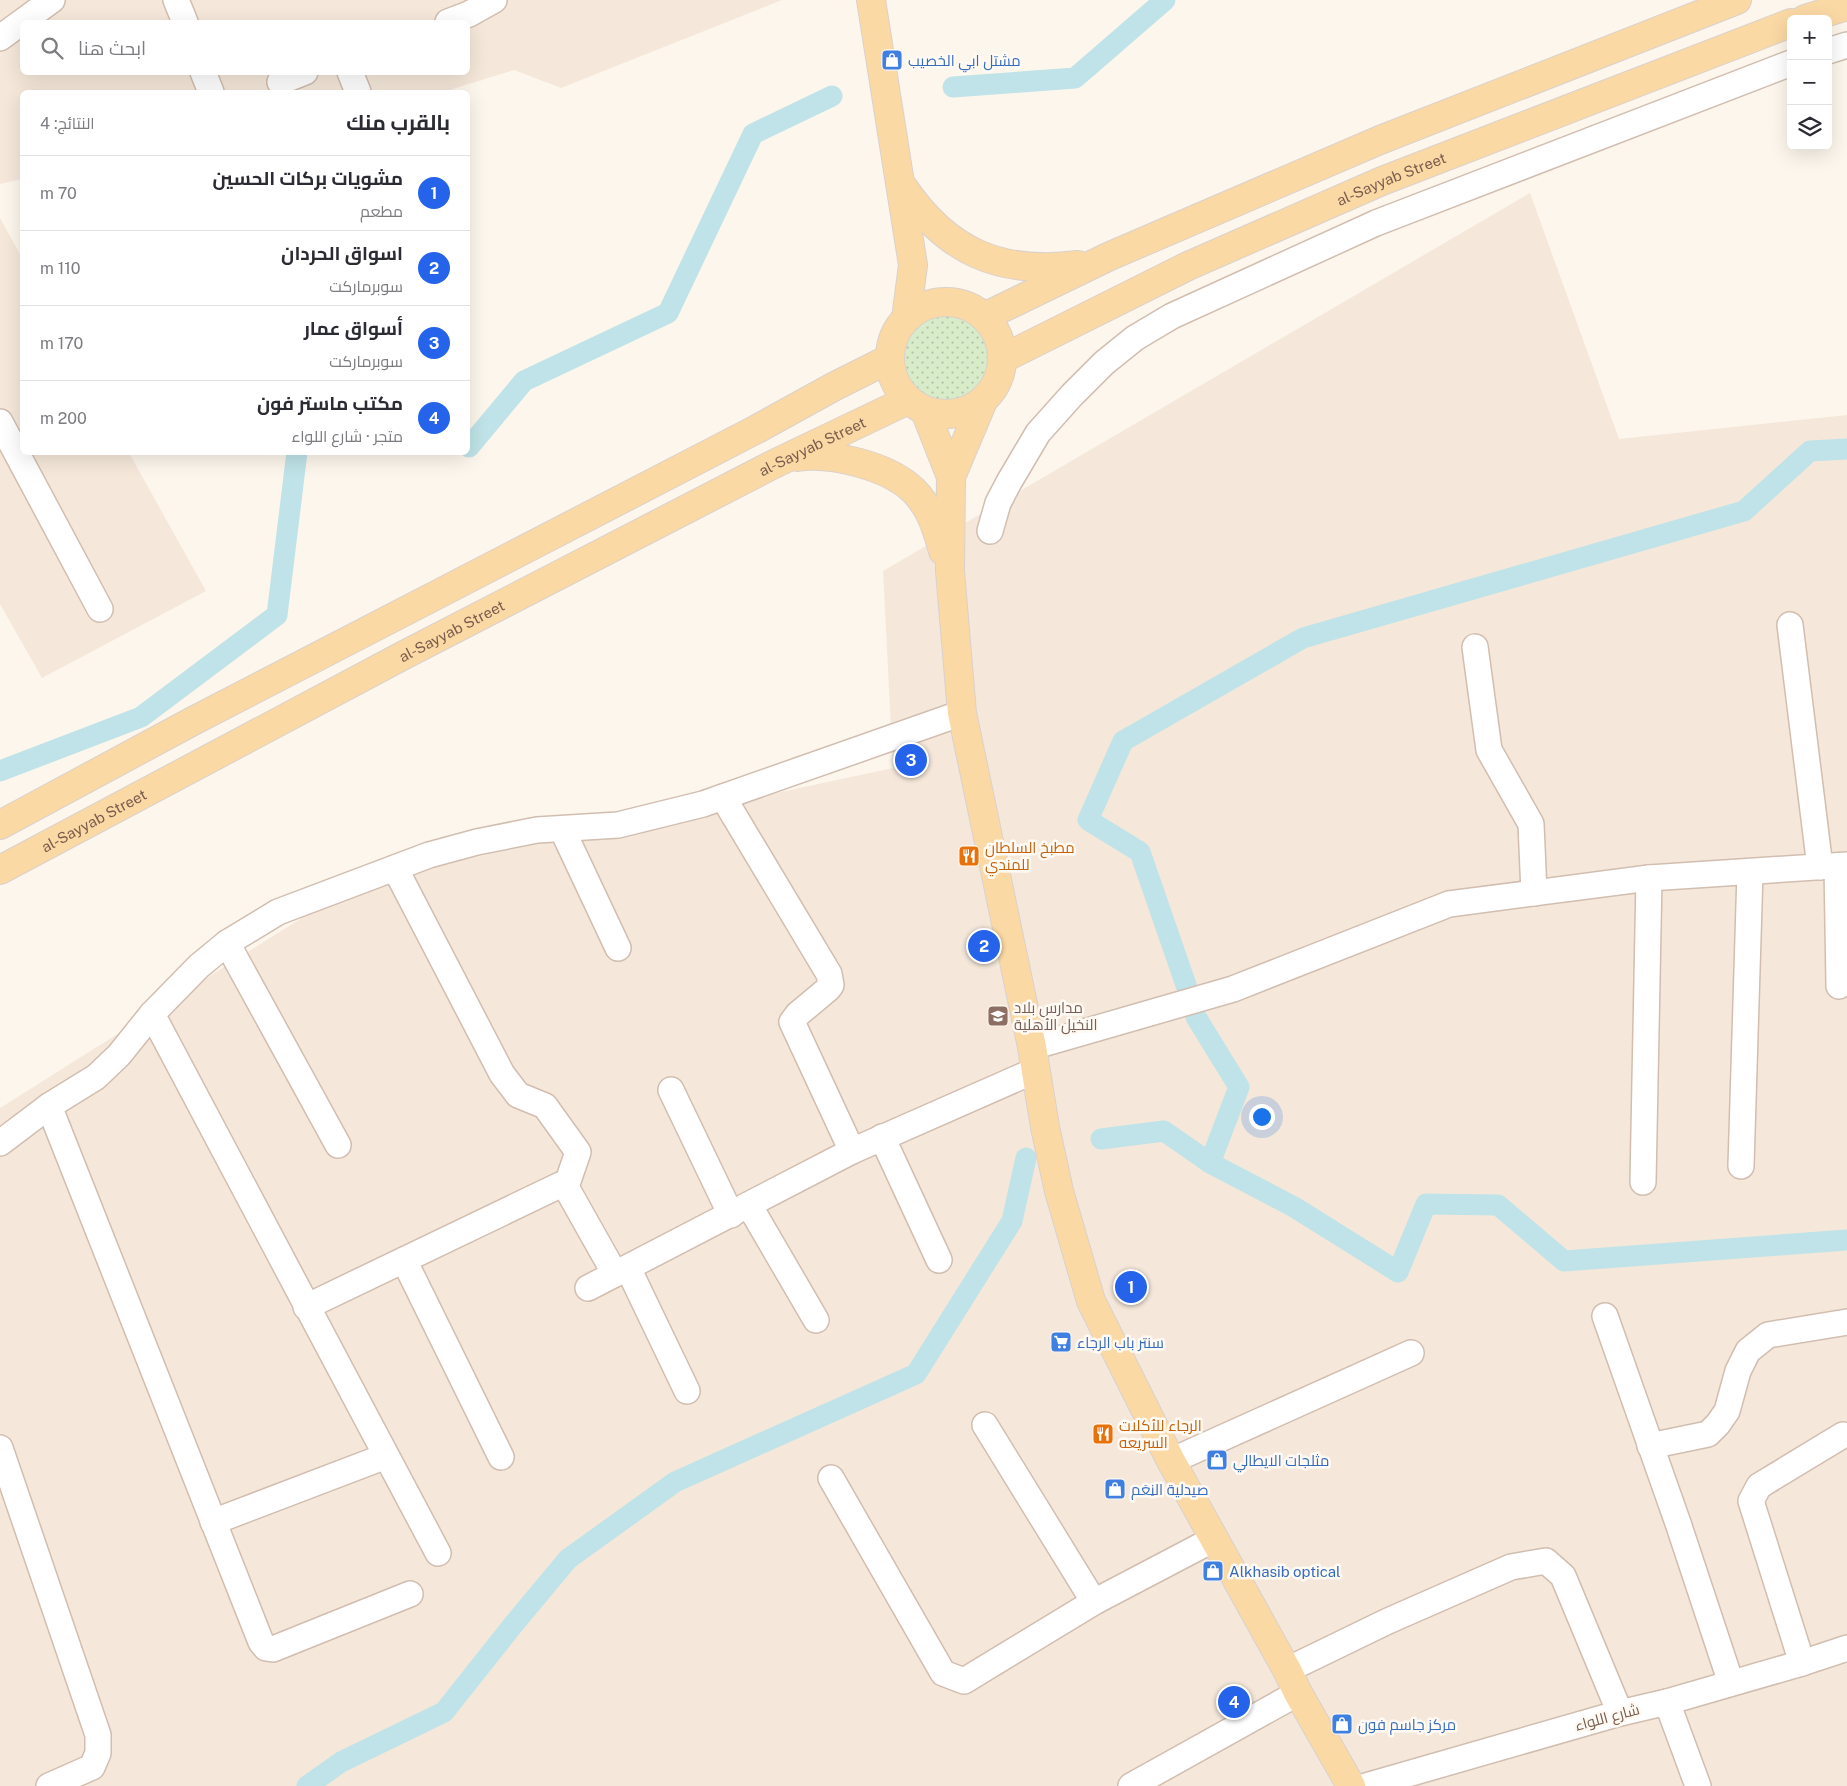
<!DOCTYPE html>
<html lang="ar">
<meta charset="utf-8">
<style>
body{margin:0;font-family:"Public Sans",Cairo,sans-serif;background:#f7f7f7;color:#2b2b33;direction:rtl}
.controls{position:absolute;right:15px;top:15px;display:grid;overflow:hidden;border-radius:8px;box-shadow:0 5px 20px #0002}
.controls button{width:45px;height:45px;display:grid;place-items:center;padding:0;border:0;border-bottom:1px solid #e1e1e2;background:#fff;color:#2b2b33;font:25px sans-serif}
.you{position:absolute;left:1261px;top:1116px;width:18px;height:18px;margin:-12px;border:4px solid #fff;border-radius:50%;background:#1a73e8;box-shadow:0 0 0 8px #1a73e833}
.badge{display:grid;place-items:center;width:32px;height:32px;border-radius:50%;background:#2563eb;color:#fff;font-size:16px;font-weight:700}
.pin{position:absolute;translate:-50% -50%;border:2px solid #fff;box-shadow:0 1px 5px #0006}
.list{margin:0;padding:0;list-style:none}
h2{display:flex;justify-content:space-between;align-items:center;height:65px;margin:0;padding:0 20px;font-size:21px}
h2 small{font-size:16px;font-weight:400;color:#7c7c81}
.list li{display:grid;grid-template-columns:32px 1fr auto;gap:15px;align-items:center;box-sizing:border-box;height:75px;padding:0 20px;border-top:1px solid #e1e1e2}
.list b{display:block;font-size:19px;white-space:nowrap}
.list p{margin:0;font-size:16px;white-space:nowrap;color:#7c7c81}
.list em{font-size:16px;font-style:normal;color:#7c7c81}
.icon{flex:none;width:28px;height:28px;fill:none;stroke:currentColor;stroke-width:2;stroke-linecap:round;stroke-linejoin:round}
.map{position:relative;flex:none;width:1847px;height:1786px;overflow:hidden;direction:ltr}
.search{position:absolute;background:#fff;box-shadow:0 5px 20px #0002;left:20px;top:20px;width:450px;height:55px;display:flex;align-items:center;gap:12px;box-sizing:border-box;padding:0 18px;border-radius:8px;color:#7c7c81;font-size:19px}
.panel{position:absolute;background:#fff;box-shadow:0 5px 20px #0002;left:20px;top:90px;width:450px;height:365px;border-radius:8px;direction:rtl}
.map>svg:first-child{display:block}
</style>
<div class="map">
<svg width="1847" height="1786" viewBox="0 0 1847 1786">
<defs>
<pattern id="grass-dots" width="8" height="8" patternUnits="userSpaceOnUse" patternTransform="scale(1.25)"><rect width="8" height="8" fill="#d8ecc9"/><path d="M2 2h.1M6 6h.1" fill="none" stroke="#b4c2a5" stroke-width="1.8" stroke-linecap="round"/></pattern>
</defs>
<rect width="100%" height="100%" fill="#fdf6ec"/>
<g fill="#f5e8da" fill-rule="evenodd">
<path d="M0 0H782L561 88 514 70 443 92H22V179L0 184ZM22 22H468V72H22Z"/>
<polygon points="1530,193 1619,439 1847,415 1847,1786 0,1786 0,1108 359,882 893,768 883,571"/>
<polygon points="0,218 22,258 22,452 129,453 206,591 42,678 0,604"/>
</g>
<circle fill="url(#grass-dots)" cx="947" cy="359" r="45"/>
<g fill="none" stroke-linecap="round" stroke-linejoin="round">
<g stroke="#bfe3e8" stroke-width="21">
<polyline points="953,87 1075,78 1165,0"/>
<polyline points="468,446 469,447 524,381 668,313 753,134 832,96"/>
<polyline points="0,771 141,717 277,615 297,452"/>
<polyline points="1186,985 1140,852 1088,820 1123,741 1303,638 1744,511 1810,451 1847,449"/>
<polyline points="1196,1017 1239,1087 1210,1163"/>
<polyline points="1101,1139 1164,1131 1210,1163 1294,1207 1398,1272 1426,1204 1498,1205 1564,1261 1847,1240"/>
<polyline points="307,1786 341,1762 444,1712 513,1625 568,1559 675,1482 916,1374 1012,1221 1026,1158"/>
</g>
<g stroke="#d1beb0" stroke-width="28">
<g id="minor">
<polyline points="176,0 185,22"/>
<polyline points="448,22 469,14 494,0"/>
<polyline points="0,38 52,0"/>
<polyline points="1828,51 1847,45"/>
<polyline points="203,72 211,92"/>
<polyline points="350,72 358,92"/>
<polyline points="280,82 305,72"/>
<polyline points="0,422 100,609"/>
<polyline points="990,531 998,503 1009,482 1038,433 1072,395 1104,363 1135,338 1172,316 1376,223 1791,63"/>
<polyline points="1790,625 1820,867"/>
<polyline points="1475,647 1489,750 1531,824 1534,893"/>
<polyline points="723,797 829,974 831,985 828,989 798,1014 792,1022 852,1151"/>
<polyline points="562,829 618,948"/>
<polyline points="1837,866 1839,986"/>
<polyline points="395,868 502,1074 518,1095 545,1106 578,1152 566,1187"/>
<polyline points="227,943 338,1145"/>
<polyline points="152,1014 438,1553"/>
<polyline points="1032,1047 1233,989 1449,904 1649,878 1847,865"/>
<polyline points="671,1090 731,1215"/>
<polyline points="49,1106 261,1642 266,1648 273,1649 410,1594"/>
<polyline points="882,1137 939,1260"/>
<polyline points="0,1143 49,1106 96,1077 119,1055 152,1014 199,966 227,943 278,912 429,855 477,842 537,830 618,825 703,804 962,713"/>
<polyline points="1741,1166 1750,872"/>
<polyline points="1643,1182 1649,878"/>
<polyline points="749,1205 816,1320"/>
<polyline points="404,1260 501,1457"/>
<polyline points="628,1268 687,1391"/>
<polyline points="588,1288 852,1151 1036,1070"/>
<polyline points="306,1307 560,1185 566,1187 615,1274"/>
<polyline points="1605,1316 1679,1526 1731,1683"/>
<polyline points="985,1425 1094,1602"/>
<polyline points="1650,1446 1708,1434 1718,1424 1727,1411 1738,1371 1748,1351 1768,1335 1847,1322"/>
<polyline points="0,1448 98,1735 98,1753 92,1767 49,1786"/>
<polyline points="1171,1461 1411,1353"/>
<polyline points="831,1478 943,1673 964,1681 1094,1602 1214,1539"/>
<polyline points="213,1522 386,1456"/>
<polyline points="1802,1663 1751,1501 1759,1486 1843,1435"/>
<polyline points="1287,1670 1388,1621 1511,1567 1546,1561 1563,1576 1620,1713"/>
<polyline points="1667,1702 1698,1786"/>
<polyline points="1131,1786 1298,1693"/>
<polyline points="1366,1786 1620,1713 1667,1702 1802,1663 1847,1648"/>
</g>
</g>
<g stroke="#dad1cd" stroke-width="30">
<g id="major">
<polyline points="871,0 913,265 906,319"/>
<polyline points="1805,19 1847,6"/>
<path d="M903 187C947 252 1000 275 1078 265"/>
<circle cx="946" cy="358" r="56"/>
<polyline points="984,317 1110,256 1380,140 1737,0"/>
<path id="s1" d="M1002 359 1188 266 1382 181 1791 23"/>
<polyline points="925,411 951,477 950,571 962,713 1032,1047 1045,1127 1059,1191 1091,1301 1171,1461 1287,1670 1298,1693 1351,1786"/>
<path d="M797 457C831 452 888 466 913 490 930 506 937 529 943 551"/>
<polyline points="951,477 983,401"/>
<polyline points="0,825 193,721 757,429 835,386 889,359"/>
<path id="s2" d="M0 870 406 654 774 464 908 400"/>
</g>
</g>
<use href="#minor" stroke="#fff" stroke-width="25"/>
<use href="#major" stroke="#fbd9a5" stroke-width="28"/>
</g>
<defs>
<g id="shop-square" transform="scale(1.125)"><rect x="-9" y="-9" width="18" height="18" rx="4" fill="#3f7fe0" stroke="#fffaf3"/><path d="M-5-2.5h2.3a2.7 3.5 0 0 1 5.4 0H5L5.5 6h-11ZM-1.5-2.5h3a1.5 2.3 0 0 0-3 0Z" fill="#fff"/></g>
<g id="restaurant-square" transform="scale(1.125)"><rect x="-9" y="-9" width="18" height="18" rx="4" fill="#e8710a" stroke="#fffaf3"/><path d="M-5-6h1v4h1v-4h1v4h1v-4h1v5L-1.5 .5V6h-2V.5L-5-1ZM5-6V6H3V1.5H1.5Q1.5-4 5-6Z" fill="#fff"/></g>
<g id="school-square" transform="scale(1.125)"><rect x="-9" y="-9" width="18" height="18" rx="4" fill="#8d6e63" stroke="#fffaf3"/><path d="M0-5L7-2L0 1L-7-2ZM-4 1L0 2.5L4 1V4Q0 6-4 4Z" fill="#fff"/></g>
<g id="supermarket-square" transform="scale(1.125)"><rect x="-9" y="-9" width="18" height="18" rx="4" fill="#3f7fe0" stroke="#fffaf3"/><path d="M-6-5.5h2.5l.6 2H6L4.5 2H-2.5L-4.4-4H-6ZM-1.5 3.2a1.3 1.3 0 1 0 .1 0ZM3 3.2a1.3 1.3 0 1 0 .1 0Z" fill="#fff"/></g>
</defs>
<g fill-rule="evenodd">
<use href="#shop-square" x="892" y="60"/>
<use href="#restaurant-square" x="969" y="856"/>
<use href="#school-square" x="998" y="1016"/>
<use href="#supermarket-square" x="1061" y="1342"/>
<use href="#restaurant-square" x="1103" y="1434"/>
<use href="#shop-square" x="1217" y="1460"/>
<use href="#shop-square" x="1115" y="1489"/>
<use href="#shop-square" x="1213" y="1571"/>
<use href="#shop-square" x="1342" y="1724"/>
</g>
<g text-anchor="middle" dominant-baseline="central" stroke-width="5" stroke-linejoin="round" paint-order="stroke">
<g font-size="15" fill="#366cbe" stroke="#fffaf3" text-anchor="start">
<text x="908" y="60">مشتل ابي الخصيب</text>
<text x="1077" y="1342">سنتر باب الرجاء</text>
<text x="1233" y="1460">مثلجات الايطالي</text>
<text x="1131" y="1489">صيدلية النِعَم</text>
<text x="1229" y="1571">Alkhasib optical</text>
<text x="1358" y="1724">مركز جاسم فون</text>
</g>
<g font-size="15" fill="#7a5c4d" stroke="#fffaf3">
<text stroke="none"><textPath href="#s1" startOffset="429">al-Sayyab Street</textPath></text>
<text stroke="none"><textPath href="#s2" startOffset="916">al-Sayyab Street</textPath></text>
<text stroke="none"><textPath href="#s2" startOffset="511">al-Sayyab Street</textPath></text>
<text stroke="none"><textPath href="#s2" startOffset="106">al-Sayyab Street</textPath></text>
<text transform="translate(1607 1717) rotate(-15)">شارع اللواء</text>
</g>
<g font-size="15" fill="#c56008" stroke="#fffaf3" text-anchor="start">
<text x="985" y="847">مطبخ السلطان<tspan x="985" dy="17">للمندي</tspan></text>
<text x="1119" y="1425">الرجاء للأكلات<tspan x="1119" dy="17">السريعه</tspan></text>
</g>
<g font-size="15" fill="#785e54" stroke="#fffaf3" text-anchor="start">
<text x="1014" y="1007">مدارس بلاد<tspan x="1014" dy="17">النخيل الأهلية</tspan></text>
</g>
</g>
</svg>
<div class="controls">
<button>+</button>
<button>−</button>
<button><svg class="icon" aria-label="layers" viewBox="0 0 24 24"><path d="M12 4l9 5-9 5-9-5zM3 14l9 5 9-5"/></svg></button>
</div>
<div class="you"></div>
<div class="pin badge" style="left:1131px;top:1287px">1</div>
<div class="pin badge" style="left:984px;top:946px">2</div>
<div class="pin badge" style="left:911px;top:760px">3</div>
<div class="pin badge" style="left:1234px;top:1702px">4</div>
<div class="search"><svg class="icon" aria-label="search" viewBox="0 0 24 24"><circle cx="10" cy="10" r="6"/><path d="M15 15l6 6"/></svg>ابحث هنا</div>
<section class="panel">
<h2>بالقرب منك<small>النتائج: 4</small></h2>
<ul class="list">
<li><span class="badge">1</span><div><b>مشويات بركات الحسين</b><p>مطعم</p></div><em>70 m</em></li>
<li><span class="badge">2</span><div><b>اسواق الحردان</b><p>سوبرماركت</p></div><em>110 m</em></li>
<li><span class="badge">3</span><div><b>أسواق عمار</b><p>سوبرماركت</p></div><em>170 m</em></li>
<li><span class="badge">4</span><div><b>مكتب ماستر فون</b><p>متجر · شارع اللواء</p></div><em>200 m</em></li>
</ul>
</section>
</div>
